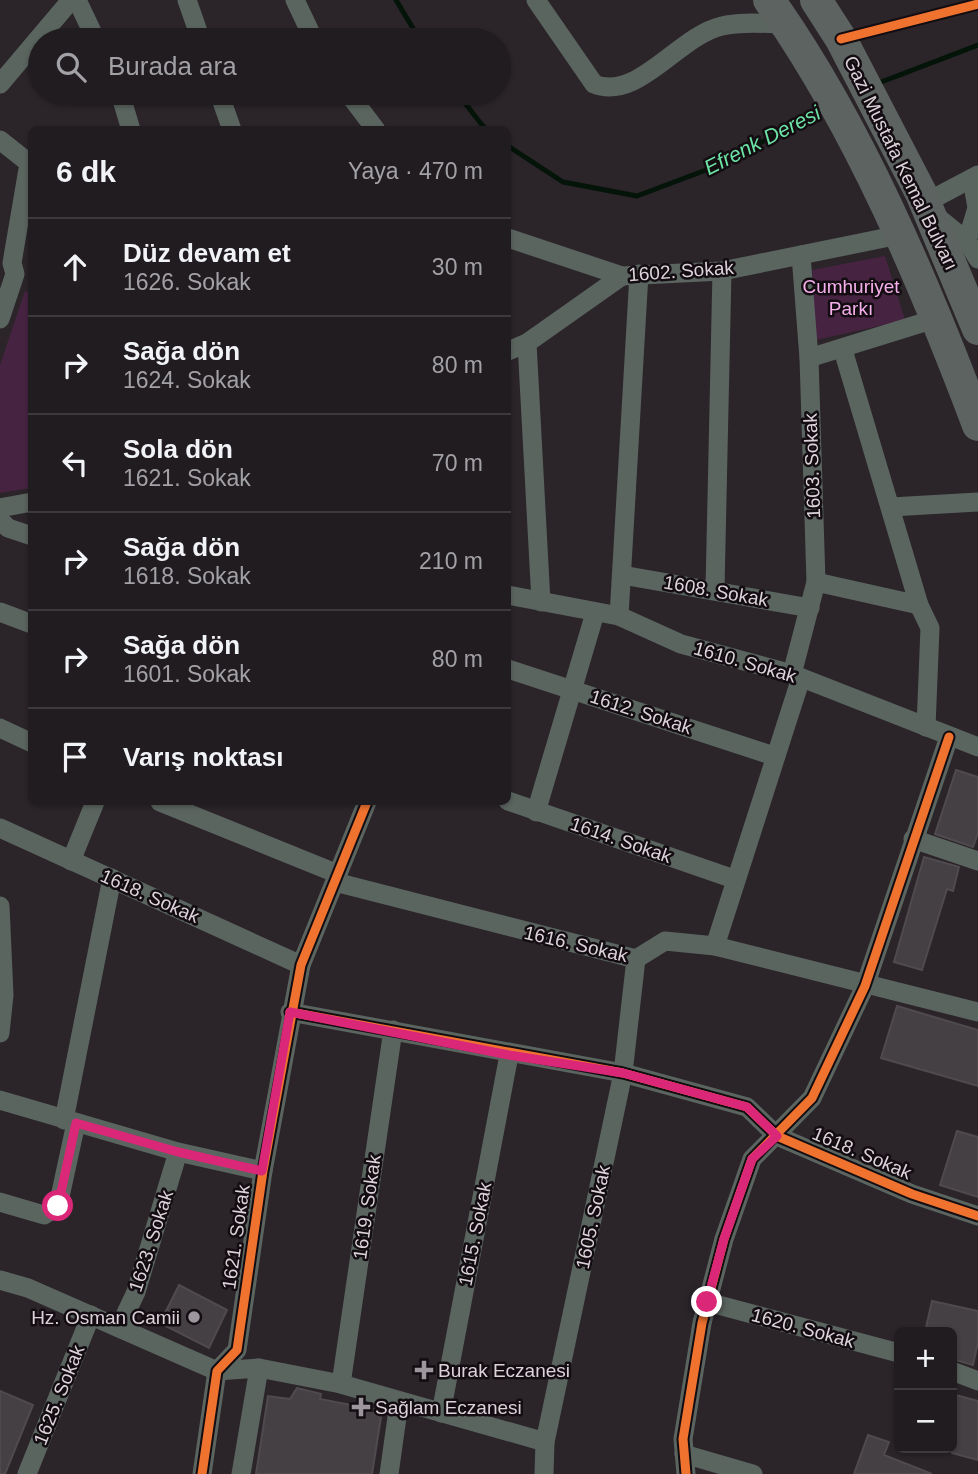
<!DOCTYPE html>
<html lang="tr">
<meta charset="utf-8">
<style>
body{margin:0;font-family:Helvetica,sans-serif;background:#2d292d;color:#f1f3f6}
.controls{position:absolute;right:21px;bottom:21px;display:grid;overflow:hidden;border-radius:10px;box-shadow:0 2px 5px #0004}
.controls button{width:63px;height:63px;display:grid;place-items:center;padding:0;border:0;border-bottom:2px solid #3d3a3e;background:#201c20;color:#f1f3f6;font:35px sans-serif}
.stop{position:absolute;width:21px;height:21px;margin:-16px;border:5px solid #db2777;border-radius:50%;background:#fff}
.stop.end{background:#db2777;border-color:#fff;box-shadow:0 2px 7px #0008}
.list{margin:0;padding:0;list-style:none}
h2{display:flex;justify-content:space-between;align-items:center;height:91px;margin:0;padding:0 28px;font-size:30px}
h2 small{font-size:23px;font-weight:400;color:#a2a1a5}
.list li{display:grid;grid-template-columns:46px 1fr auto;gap:21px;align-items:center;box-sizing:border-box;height:98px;padding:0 28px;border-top:2px solid #3d3a3e}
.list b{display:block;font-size:26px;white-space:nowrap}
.list p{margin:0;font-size:23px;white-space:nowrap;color:#a2a1a5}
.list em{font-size:23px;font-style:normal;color:#a2a1a5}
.icon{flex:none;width:38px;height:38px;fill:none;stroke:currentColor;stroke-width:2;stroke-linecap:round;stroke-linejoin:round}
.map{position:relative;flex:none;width:978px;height:1474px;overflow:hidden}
.search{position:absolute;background:#201c20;box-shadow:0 2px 5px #0004;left:28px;top:28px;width:483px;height:77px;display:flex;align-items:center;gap:18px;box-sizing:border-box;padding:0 24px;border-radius:38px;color:#a2a1a5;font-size:26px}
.panel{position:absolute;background:#201c20;box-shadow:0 2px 5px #0004;left:28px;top:126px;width:483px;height:679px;border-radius:10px}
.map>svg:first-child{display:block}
</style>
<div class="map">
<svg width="978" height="1474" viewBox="0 0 978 1474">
<rect width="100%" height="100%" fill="#2b252a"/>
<g fill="#472342">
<polygon points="885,256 905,320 816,340 812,270"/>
<polygon points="25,291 32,293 31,488 0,493 0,365"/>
</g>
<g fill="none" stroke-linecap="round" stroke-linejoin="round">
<g stroke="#041409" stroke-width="5">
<polyline points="396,0 420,40"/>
<polyline points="876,84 978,45"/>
<polyline points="457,93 486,130"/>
<polyline points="508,146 563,182 637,196 722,164 825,107"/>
</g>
</g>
<g fill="#454044" stroke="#4f4a4e" stroke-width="2">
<polygon points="956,770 978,777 978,833 973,847 935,834"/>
<polygon points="924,857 959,867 953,891 947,889 922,970 894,962"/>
<polygon points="897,1006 978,1030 978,1086 881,1058"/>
<polygon points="957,1131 978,1137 978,1197 940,1185"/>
<polygon points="179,1285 227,1310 209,1348 160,1323"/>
<polygon points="932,1301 978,1311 978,1342 973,1365 952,1359 952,1332 925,1332"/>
<polygon points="297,1388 321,1394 320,1399 382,1411 372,1474 256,1474 268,1396 290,1399"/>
<polygon points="0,1391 33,1405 5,1474 0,1474"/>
<polygon points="952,1394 978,1401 978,1460 952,1453"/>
<polygon points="868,1435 889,1442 884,1455 932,1474 854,1474"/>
</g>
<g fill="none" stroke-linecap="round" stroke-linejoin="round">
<g stroke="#5b6560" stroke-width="19">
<polyline points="77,0 96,40"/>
<polyline points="187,0 201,40"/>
<polyline points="295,0 314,40"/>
<path d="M536 0 594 84C638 102 678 36 722 26 742 21 766 24 787 24"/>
<polyline points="0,84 71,0"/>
<polyline points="120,93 131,130"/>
<polyline points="219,93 232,130"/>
<polyline points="348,93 376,130"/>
<polyline points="0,140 29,163 12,263 15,274 0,319"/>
<polyline points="925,203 978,175"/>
<polyline points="935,215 967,241 978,259"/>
<polyline points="508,238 622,276 722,271 899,235"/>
<polyline points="967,241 977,208 972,179"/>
<polyline points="527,343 541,602"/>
<polyline points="843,350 919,605 930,628 926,727"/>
<polyline points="508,351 527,343 622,276"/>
<polyline points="809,358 938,318"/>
<polyline points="891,507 978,502"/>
<polyline points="0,508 32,502"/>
<polyline points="0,520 8,528 32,536"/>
<polyline points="622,575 810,608"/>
<polyline points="816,582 919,605"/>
<polyline points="715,589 722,271"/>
<polyline points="508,595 619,616 681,644 792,674 978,747"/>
<polyline points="0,612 32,624"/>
<polyline points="619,616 639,274"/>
<polyline points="508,669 774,756"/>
<polyline points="792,674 816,582 809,358 801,255"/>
<polyline points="0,728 32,743"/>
<polyline points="508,801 734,879"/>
<polyline points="160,802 338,874"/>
<polyline points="536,812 595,613"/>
<polyline points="0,828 301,965"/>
<polyline points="913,839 978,861"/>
<polyline points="71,861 95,802"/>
<polyline points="335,882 636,959 665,941 715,946 978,1012"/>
<polyline points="0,906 4,995 0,1033"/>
<polyline points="715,946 801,678"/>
<polyline points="290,1012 623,1073 747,1107 777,1136 912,1194 978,1216"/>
<polyline points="0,1100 178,1152 263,1171"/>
<polyline points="64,1120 112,878"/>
<polyline points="0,1202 44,1215 58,1206 76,1123"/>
<polyline points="0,1280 28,1288 217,1371 259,1368 341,1384 545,1442"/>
<polyline points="707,1302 899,1353"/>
<polyline points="119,1328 136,1292 178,1152"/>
<polyline points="952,1371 978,1381"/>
<polyline points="341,1384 393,1030"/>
<polyline points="441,1413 509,1055"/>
<polyline points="684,1454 753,1474"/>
<polyline points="27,1474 91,1315"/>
<polyline points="202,1474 217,1371 237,1350 263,1171 301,965 367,802"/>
<polyline points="241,1474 259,1368"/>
<polyline points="389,1474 399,1403"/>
<polyline points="544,1474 545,1442 623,1073 636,959"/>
<polyline points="686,1474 683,1439 702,1323 724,1239 752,1159 812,1098 865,986 949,737"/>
</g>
<g stroke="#5c6360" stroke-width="32">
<path d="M769 0C858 125 924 282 978 425"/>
<polyline points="816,0 841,39 921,193 978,329"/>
</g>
<g stroke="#130d12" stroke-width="13">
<g id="cycleway">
<polyline points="841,39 978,4"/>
<polyline points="290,1012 623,1073 747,1107 777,1136 912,1194 978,1216"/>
<polyline points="202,1474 217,1371 237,1350 263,1171 301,965 367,802"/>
<polyline points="686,1474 683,1439 702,1323 724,1239 752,1159 812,1098 865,986 949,737"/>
</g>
</g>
<use href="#cycleway" stroke="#ef722f" stroke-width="9"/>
</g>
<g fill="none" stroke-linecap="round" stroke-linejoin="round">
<polyline stroke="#db2777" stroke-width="9" points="58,1206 76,1123 178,1152 262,1171 290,1012 509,1055 623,1073 747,1107 777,1136 752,1159 724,1239 707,1302"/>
</g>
<g fill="#9d969c" stroke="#130d12" stroke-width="2.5">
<circle cx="194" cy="1317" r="7"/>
<path d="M420.5 1359.5h7v7h7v7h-7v7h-7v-7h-7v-7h7z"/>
<path d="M357.5 1396.5h7v7h7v7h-7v7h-7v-7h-7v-7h7z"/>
</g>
<g text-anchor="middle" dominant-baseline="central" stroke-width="5" stroke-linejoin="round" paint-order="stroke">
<g font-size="19" fill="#dbd3d9" stroke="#130d12">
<text transform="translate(901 163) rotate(64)">Gazi Mustafa Kemal Bulvarı</text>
<text transform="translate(681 271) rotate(-4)">1602. Sokak</text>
<text transform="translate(812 466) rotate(-92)">1603. Sokak</text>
<text transform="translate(716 591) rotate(10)">1608. Sokak</text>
<text transform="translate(745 662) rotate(16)">1610. Sokak</text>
<text transform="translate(641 712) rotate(18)">1612. Sokak</text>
<text transform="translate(621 840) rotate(19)">1614. Sokak</text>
<text transform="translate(150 896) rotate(24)">1618. Sokak</text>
<text transform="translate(576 944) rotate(13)">1616. Sokak</text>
<text transform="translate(862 1153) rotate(23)">1618. Sokak</text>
<text transform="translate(367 1207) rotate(-82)">1619. Sokak</text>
<text transform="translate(593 1217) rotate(-78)">1605. Sokak</text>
<text transform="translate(475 1234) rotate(-79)">1615. Sokak</text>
<text transform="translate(236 1237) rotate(-82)">1621. Sokak</text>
<text transform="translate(151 1241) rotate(-72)">1623. Sokak</text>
<text transform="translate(803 1328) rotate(15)">1620. Sokak</text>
<text transform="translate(59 1395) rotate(-68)">1625. Sokak</text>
</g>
<g font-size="19" fill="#f5afeb" stroke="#130d12">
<text x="851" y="286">Cumhuriyet<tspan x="851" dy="22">Parkı</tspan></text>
</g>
<g font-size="19" fill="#dbd3d9" stroke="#130d12" text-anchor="start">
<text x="180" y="1317" text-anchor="end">Hz. Osman Camii</text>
<text x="438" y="1370">Burak Eczanesi</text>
<text x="375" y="1407">Sağlam Eczanesi</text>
</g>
<g font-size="21" font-style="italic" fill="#6ce3a5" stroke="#130d12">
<text transform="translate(762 140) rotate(-27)">Efrenk Deresi</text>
</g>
</g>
</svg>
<div class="controls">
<button>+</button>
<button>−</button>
</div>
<div class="stop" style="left:58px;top:1206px"></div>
<div class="stop end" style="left:707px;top:1302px"></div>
<div class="search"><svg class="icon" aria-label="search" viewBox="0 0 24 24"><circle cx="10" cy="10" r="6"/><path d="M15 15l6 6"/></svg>Burada ara</div>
<section class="panel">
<h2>6 dk<small>Yaya · 470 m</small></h2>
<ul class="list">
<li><svg class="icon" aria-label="ahead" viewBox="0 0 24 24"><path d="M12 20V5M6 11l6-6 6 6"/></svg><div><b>Düz devam et</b><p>1626. Sokak</p></div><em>30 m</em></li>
<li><svg class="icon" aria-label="right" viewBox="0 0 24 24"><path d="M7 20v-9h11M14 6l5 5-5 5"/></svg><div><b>Sağa dön</b><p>1624. Sokak</p></div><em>80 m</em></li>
<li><svg class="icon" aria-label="left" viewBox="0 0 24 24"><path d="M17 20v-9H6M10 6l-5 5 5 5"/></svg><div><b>Sola dön</b><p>1621. Sokak</p></div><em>70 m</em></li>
<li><svg class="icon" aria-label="right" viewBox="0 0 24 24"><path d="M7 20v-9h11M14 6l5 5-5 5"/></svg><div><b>Sağa dön</b><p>1618. Sokak</p></div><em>210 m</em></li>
<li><svg class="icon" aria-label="right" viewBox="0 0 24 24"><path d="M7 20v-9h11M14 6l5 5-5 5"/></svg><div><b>Sağa dön</b><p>1601. Sokak</p></div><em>80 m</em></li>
<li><svg class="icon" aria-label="arrive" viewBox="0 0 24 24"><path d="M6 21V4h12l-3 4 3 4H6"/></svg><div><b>Varış noktası</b></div></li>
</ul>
</section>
</div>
